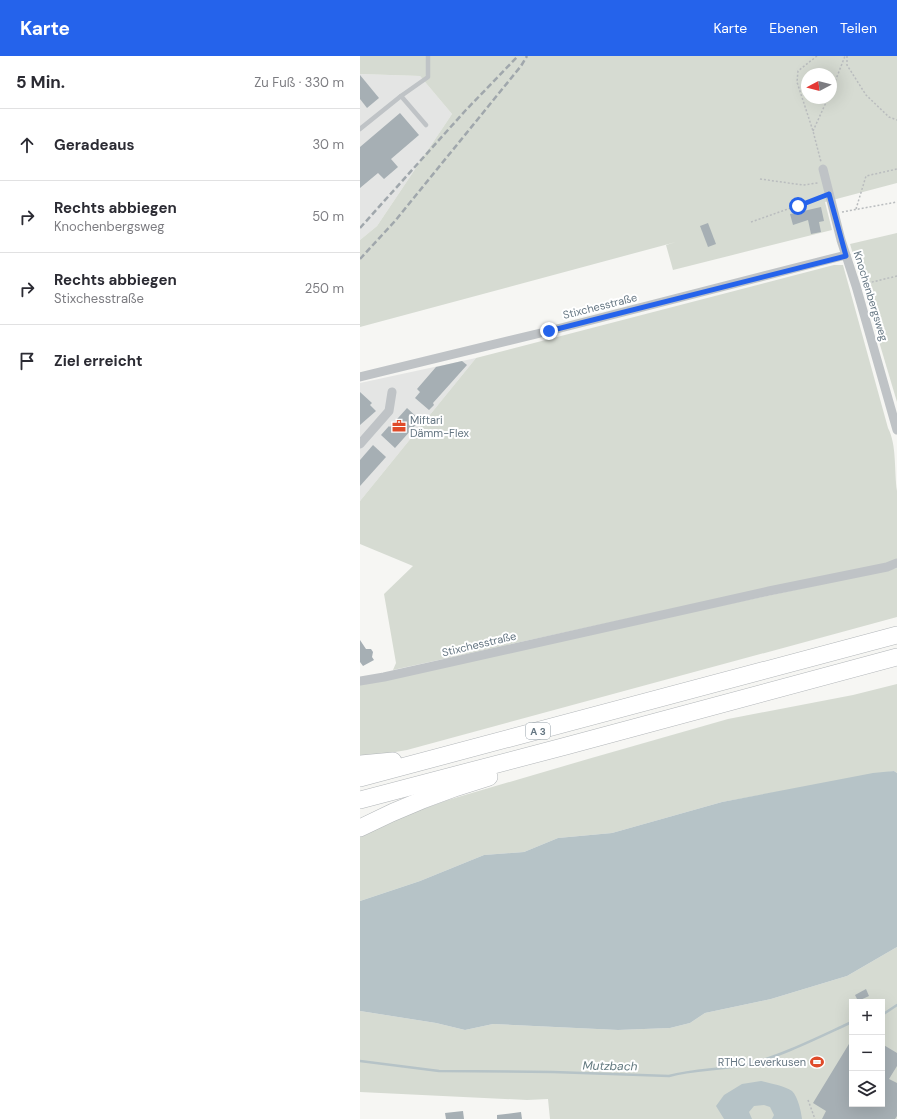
<!DOCTYPE html>
<html lang="de">
<meta charset="utf-8">
<style>
body{margin:0;font-family:"DM Sans",sans-serif;background:#f2f2f3;color:#2b2b33}
.controls{position:absolute;right:12px;bottom:12px;display:grid;overflow:hidden;border-radius:0px;box-shadow:0 4px 16px #0002}
.controls button{width:36px;height:36px;display:grid;place-items:center;padding:0;border:0;border-bottom:1px solid #e1e1e2;background:#fff;color:#2b2b33;font:20px sans-serif}
.compass{position:absolute;left:441px;top:12px;width:36px;height:36px;border-radius:50%;background:#fff;box-shadow:0 4px 16px #0002;rotate:263deg}
.stop{position:absolute;width:12px;height:12px;margin:-9px;border:3px solid #2563eb;border-radius:50%;background:#fff}
.stop.end{background:#2563eb;border-color:#fff;box-shadow:0 1px 4px #0008}
.list{margin:0;padding:0;list-style:none}
h2{display:flex;justify-content:space-between;align-items:center;height:52px;margin:0;padding:0 16px;font-size:17px}
h2 small{font-size:13px;font-weight:400;color:#7c7c81}
.list li{display:grid;grid-template-columns:26px 1fr auto;gap:12px;align-items:center;box-sizing:border-box;height:72px;padding:0 16px;border-top:1px solid #e1e1e2}
.list b{display:block;font-size:15px;white-space:nowrap}
.list p{margin:0;font-size:13px;white-space:nowrap;color:#7c7c81}
.list em{font-size:13px;font-style:normal;color:#7c7c81}
.icon{flex:none;width:22px;height:22px;fill:none;stroke:currentColor;stroke-width:2;stroke-linecap:round;stroke-linejoin:round}
.map{position:relative;flex:none;width:537px;height:1063px;overflow:hidden}
header{display:flex;align-items:center;gap:24px;box-sizing:border-box;height:56px;padding:0 20px;background:#2563eb;color:#fff}
header strong{font-size:19px}
nav{display:flex;gap:22px;margin-inline-start:auto;font-size:14px}
main{display:flex}
aside{flex:1;background:#fff}
.map>svg:first-child{display:block}
.built{fill:#e4e5e4}
.green{fill:#d6dbd2;fill-rule:evenodd}
.water{fill:#b6c3c7}
.lines{fill:none;stroke-linecap:round;stroke-linejoin:round}
.stream{stroke:#b6c3c7;stroke-width:2.5}
.building{fill:#a6afb4}
.motorway-casing{stroke:#b2b6b9;stroke-width:18}
.path{stroke:#b9bcbe;stroke-width:1.5;stroke-dasharray:2 2;stroke-linecap:butt}
.service{stroke:#bfc3c6;stroke-width:4.5}
.minor{stroke:#bfc3c6;stroke-width:9}
.motorway{stroke:#fff;stroke-width:17}
.rail{stroke:#a0a7ac;stroke-width:2.5;stroke-dasharray:6 3;stroke-linecap:butt}
.route{stroke:#2563eb;stroke-width:5}
.labels{text-anchor:middle;stroke-width:4;stroke-linejoin:round;paint-order:stroke}
.shield{fill:#fff;stroke:#94a0a8;stroke-width:1}
.shield-label{font-size:10px;font-weight:bold;fill:#667783}
.street-label{font-size:11px;fill:#667783;stroke:#fff}
.poi-label{font-size:11px;fill:#667783;stroke:#fff;text-anchor:start}
.water-label{font-size:12px;font-style:italic;fill:#62797f;stroke:#fff}
</style>
<header>
<strong>Karte</strong>
<nav><a>Karte</a><a>Ebenen</a><a>Teilen</a></nav>
</header>
<main>
<aside>
<h2>5 Min.<small>Zu Fuß · 330 m</small></h2>
<ul class="list">
<li><svg class="icon" aria-label="ahead" viewBox="0 0 24 24"><path d="M12 20V5M6 11l6-6 6 6"/></svg><div><b>Geradeaus</b></div><em>30 m</em></li>
<li><svg class="icon" aria-label="right" viewBox="0 0 24 24"><path d="M7 20v-9h11M14 6l5 5-5 5"/></svg><div><b>Rechts abbiegen</b><p>Knochenbergsweg</p></div><em>50 m</em></li>
<li><svg class="icon" aria-label="right" viewBox="0 0 24 24"><path d="M7 20v-9h11M14 6l5 5-5 5"/></svg><div><b>Rechts abbiegen</b><p>Stixchesstraße</p></div><em>250 m</em></li>
<li><svg class="icon" aria-label="arrive" viewBox="0 0 24 24"><path d="M6 21V4h12l-3 4 3 4H6"/></svg><div><b>Ziel erreicht</b></div></li>
</ul>
</aside>
<div class="map">
<svg width="537" height="1063" viewBox="0 0 537 1063">
<rect width="100%" height="100%" fill="#f6f6f3"/>
<g class="built">
<path d="M0 18 60 20 92 58 17 170 0 184Z"/>
<path d="M116 302 0 445V327Z"/>
</g>
<g class="green">
<path d="M0 0H537V127L465 146 472 174 313 214 306 189 316 186 0 271V184L17 170 92 58 60 20 0 18ZM447 18H471V42H447Z"/>
<path d="M537 177V346L490 188Z"/>
<path d="M474 209H483L528 372C537 389 534 415 537 435V504L526 509 408 532 33 614 36 607 24 538 53 510 0 488V445L116 302Z"/>
<path d="M537 512V561L47 694 0 702V627Z"/>
<path d="M537 628V717L534 715 362 746 252 777 198 782 164 796 124 799 60 825 0 845V780L30 765 88 744 228 703 368 663 493 639Z"/>
<path d="M537 891V1063H190L188 1043 167 1044 0 1036V955L76 967 105 974 133 968 258 974 310 972 330 967 345 957 411 943 487 920ZM492 946H522V1048H492Z"/>
</g>
<g class="water">
<path d="M534 715 537 717V891L487 920 411 943 345 957 330 967 310 972 258 974 133 968 105 974 76 967 0 955V845L60 825 124 799 164 796 198 782 252 777 362 746 513 717Z"/>
<path d="M401 1025C409 1027 425 1030 432 1035 438 1041 441 1055 442 1063H412L414 1059 410 1051 404 1049 394 1050 389 1056 392 1063H364L356 1050 364 1039 382 1028Z"/>
</g>
<g class="lines">
<g class="stream">
<path d="M522 959 537 949"/>
<path d="M0 1005 79 1015 193 1016 309 1020C335 1013 362 1014 389 1008 422 1000 461 980 492 966"/>
</g>
</g>
<g class="building">
<path d="M0 19 19 42 7 52 0 43Z"/>
<path d="M40 57 59 79 31 103 38 111 24 123 18 117 0 132V91Z"/>
<path d="M461 151 464 165 459 166 461 176 451 178 448 164 433 169 430 158Z"/>
<path d="M348 167 356 188 348 191 340 170Z"/>
<path d="M102 305 107 309 73 347 74 349 69 354 55 342 60 336 57 333 76 311Z"/>
<path d="M0 336 12 347 10 349 16 355 0 369Z"/>
<path d="M47 352 60 364 35 392 21 379 29 370 30 371Z"/>
<path d="M13 389 26 401 0 430V404Z"/>
<path d="M0 584 6 593H11L13 596 12 601 14 604 3 610 0 606Z"/>
<path d="M506 933 509 940 498 945 495 939Z"/>
<path d="M492 983V1048H522V988L537 997V1010L529 1023 537 1027V1060L535 1063H462L466 1055 453 1047Z"/>
<path d="M103 1055 104 1063H86L85 1057Z"/>
<path d="M161 1056 162 1063H137V1059Z"/>
</g>
<g class="lines">
<g class="motorway-casing">
<g id="motorway">
<path d="M0 708 33 705"/>
<path d="M0 722 537 579"/>
<path d="M0 744 206 690 537 601"/>
<path d="M0 772C41 751 85 734 129 721"/>
</g>
</g>
<g class="path">
<path d="M457 0 438 15 437 26 453 75 461 106"/>
<path d="M487 0V9L506 39 529 61 537 64"/>
<path d="M471 36 485 0"/>
<path d="M453 75 468 42"/>
<path d="M400 123 443 129 458 127"/>
<path d="M496 153 506 120 537 113"/>
<path d="M482 156 537 146"/>
<path d="M391 166 462 141"/>
<path d="M504 228 537 220"/>
<path d="M448 1044 455 1063"/>
</g>
<g class="service">
<path d="M41 40 68 21V0"/>
<path d="M0 73 41 40 66 69"/>
</g>
<g class="minor">
<path d="M463 113 481 184 496 230 537 374"/>
<path d="M0 321 189 275 486 199"/>
<path d="M0 388 29 355 32 336"/>
<path d="M0 625 24 621 409 535 527 511 537 507"/>
</g>
<use href="#motorway" class="motorway"/>
<g class="rail">
<path d="M0 172 105 55 158 0"/>
<path d="M0 203 35 165 161 10 167 0"/>
</g>
</g>
<g class="lines">
<path class="route" d="M189 275 486 200 469 138 438 150"/>
</g>
<defs>
<g id="office-bare" transform="scale(1.08)"><path d="M-6-3h4V-5.5h4V-3h4V5H-6ZM-1-4.5V-3h2v-1.5ZM-6 0V1H6V0Z" fill="#df4b2a" stroke="#fff" stroke-width="2.5" paint-order="stroke"/></g>
<g id="stadium-bare" transform="scale(1.08)"><path d="M0-5a6.5 5 0 1 0 0 10a6.5 5 0 1 0 0-10ZM-3.5-1.8h7v3.6h-7Z" fill="#df4b2a" stroke="#fff" stroke-width="2.5" paint-order="stroke"/></g>
</defs>
<g fill-rule="evenodd">
<use href="#office-bare" x="39" y="370"/>
<use href="#stadium-bare" x="457" y="1006"/>
</g>
<g class="labels">
<rect class="shield" x="166" y="667" width="24" height="16" rx="3"/>
<g class="shield-label">
<text x="178" y="679">A 3</text>
</g>
<g class="street-label">
<text transform="translate(511 240) rotate(73)" y="4">Knochenbergsweg</text>
<text transform="translate(240 250) rotate(-14)" y="4">Stixchesstraße</text>
<text transform="translate(119 588) rotate(-13)" y="4">Stixchesstraße</text>
</g>
<g class="poi-label">
<text x="50" y="368">Miftari<tspan x="50" dy="13">Dämm-Flex</tspan></text>
<text x="446" y="1010" text-anchor="end">RTHC Leverkusen</text>
</g>
<g class="water-label">
<text transform="translate(250 1010) rotate(1)" y="4">Mutzbach</text>
</g>
</g>
</svg>
<div class="controls">
<button>+</button>
<button>−</button>
<button><svg class="icon" aria-label="layers" viewBox="0 0 24 24"><path d="M12 4l9 5-9 5-9-5zM3 14l9 5 9-5"/></svg></button>
</div>
<svg class="compass" viewBox="-18 -18 36 36"><path d="M0-13l5 13h-10z" fill="#e53935"/><path d="M0 13l5-13h-10z" fill="#7c7c81"/></svg>
<div class="stop" style="left:438px;top:150px"></div>
<div class="stop end" style="left:189px;top:275px"></div>
</div>
</main>
